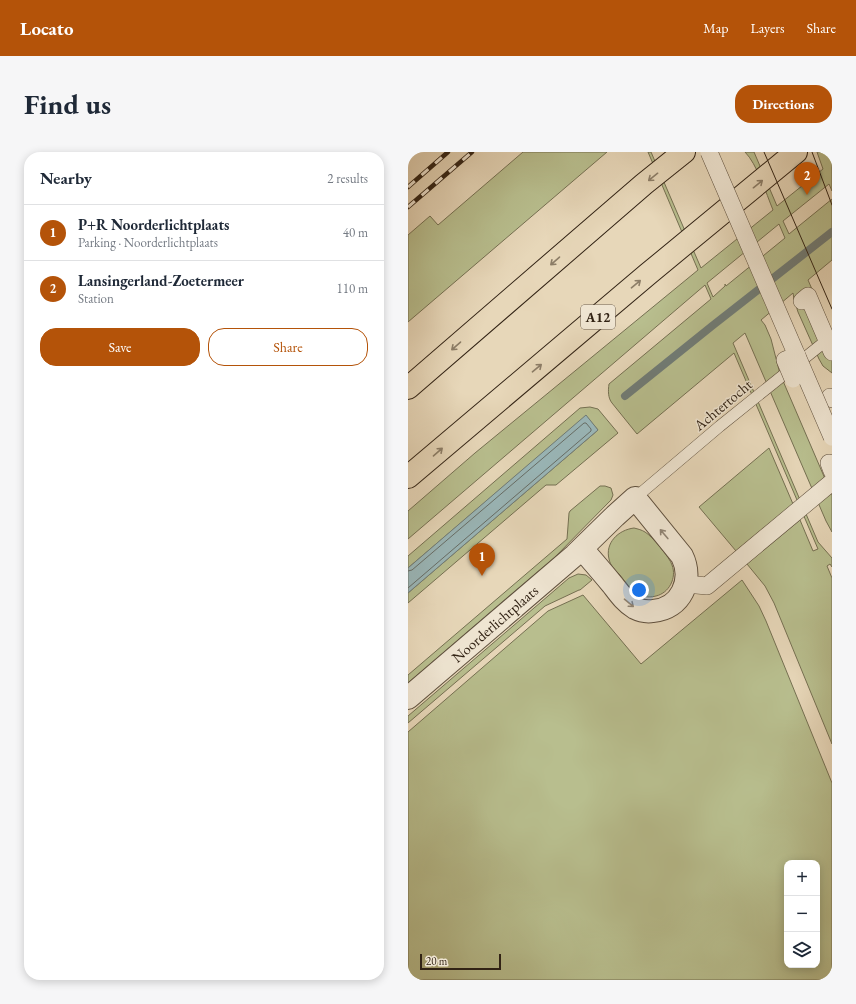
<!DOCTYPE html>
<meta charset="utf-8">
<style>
body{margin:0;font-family:"EB Garamond",serif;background:#f6f6f7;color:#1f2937}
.controls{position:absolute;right:12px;bottom:12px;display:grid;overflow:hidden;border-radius:8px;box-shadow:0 2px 10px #0003}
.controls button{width:36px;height:36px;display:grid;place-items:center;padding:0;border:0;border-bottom:1px solid #e0e1e3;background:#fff;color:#1f2937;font:20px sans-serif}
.scale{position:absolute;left:12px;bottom:10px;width:81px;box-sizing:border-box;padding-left:4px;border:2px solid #322315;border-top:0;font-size:11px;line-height:14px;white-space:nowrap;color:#322315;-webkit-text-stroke:3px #efe5d2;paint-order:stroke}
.you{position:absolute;left:231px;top:438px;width:14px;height:14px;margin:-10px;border:3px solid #fff;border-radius:50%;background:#1a73e8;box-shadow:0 0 0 6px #1a73e833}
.badge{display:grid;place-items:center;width:26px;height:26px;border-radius:50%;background:#b45309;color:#fff;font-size:13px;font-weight:700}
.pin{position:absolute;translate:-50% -33px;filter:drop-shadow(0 1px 2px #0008)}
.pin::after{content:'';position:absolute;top:21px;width:14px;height:12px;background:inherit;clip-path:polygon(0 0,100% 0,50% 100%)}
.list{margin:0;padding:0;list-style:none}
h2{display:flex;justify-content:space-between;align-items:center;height:52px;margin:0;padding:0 16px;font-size:17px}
h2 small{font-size:13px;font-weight:400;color:#747a83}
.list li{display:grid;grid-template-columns:26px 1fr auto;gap:12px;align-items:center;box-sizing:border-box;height:56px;padding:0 16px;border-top:1px solid #e0e1e3}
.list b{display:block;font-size:15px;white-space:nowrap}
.list p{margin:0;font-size:13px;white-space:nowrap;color:#747a83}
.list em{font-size:13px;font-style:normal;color:#747a83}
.actions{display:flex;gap:8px;padding:12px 16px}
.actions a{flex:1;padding:9px 0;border:1px solid #b45309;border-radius:16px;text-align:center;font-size:14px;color:#b45309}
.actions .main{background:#b45309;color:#fff}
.icon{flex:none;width:22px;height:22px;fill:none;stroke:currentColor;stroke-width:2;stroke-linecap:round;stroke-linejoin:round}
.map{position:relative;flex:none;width:424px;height:828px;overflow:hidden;border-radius:16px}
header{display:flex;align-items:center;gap:24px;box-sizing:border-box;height:56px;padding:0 20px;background:#b45309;color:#fff}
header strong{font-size:19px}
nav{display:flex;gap:22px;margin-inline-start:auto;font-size:14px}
.intro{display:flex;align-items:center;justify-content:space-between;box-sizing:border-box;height:96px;padding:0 24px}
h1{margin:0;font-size:28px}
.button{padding:10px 18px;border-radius:16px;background:#b45309;color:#fff;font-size:14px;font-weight:700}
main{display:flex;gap:24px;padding:0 24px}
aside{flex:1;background:#fff;border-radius:16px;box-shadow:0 2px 10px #0003}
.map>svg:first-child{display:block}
.green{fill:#b8be8e;stroke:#757052;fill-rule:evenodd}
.water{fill:#9ab7b9;stroke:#707c77}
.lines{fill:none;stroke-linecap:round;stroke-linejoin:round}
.shore{stroke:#666d67;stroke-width:1}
.stream{stroke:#707c77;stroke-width:8}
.service-casing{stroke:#5f503e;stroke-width:12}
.pedestrian-casing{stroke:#5f503e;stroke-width:18}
.minor-casing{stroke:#5f503e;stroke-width:24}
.motorway-casing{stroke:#322315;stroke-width:24}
.service{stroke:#efe5d2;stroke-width:11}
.pedestrian{stroke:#efe5d2;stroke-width:17}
.minor{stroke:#efe5d2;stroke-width:22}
.motorway{stroke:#e7d7b9;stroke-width:22}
.tram{stroke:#322315;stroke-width:1}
.rail-casing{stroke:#322315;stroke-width:4.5}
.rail{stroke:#efe5d2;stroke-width:3;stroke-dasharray:9;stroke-linecap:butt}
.pedestrian-bridge-casing{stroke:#5f503e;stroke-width:18;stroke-linecap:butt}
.pedestrian-bridge{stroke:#efe5d2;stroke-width:17}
.oneway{stroke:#8c7d67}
.oneway2{stroke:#908474}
.labels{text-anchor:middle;stroke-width:3;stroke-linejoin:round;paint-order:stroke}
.shield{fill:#efe5d2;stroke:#6b5d4e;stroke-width:1}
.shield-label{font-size:14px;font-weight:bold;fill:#322315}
.street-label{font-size:15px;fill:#322315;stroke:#efe5d2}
</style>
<header>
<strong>Locato</strong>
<nav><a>Map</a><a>Layers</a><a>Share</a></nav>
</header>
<div class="intro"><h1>Find us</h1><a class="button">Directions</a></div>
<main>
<aside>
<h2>Nearby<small>2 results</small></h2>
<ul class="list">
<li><span class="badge">1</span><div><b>P+R Noorderlichtplaats</b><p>Parking · Noorderlichtplaats</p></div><em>40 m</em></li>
<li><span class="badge">2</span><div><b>Lansingerland-Zoetermeer</b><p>Station</p></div><em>110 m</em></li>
</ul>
<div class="actions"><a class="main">Save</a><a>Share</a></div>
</aside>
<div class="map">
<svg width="424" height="828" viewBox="0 0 424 828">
<rect width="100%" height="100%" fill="#e7d7b9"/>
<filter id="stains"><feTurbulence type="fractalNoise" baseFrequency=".005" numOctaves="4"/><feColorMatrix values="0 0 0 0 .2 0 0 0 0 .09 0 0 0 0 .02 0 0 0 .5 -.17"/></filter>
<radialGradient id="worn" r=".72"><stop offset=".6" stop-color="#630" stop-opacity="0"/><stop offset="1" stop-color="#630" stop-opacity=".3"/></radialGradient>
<g class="green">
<path d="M115 0H199L0 170V83L22 64 30 73Z"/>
<path d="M240 0H243L293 116 365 58C358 41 349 12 337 0H346L369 54 415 17 409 0H424V39L421 32 375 69 381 82 424 47V108L400 128 424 183V221L415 214 411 207 390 160 386 147 385 141 353 168 357 173 363 187 372 222 424 343V380L418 369 337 181 325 191 410 390 424 406V415L422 412 419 414 424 426V592L366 451 357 434 339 412 392 368 405 399 410 397 326 201 229 282 204 251C200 246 200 239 201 232L303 147 297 133 0 387V359L67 301 290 118ZM371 72 377 86 318 134 317 132V134L305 145 299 131Z"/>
<path d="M182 255 190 257 210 281 148 333H138L0 451V441L190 278 178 264 0 416V404L172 256Z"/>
<path d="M361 296 385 352 328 399 291 355Z"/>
<path d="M192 334H197L203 336 205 343 203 348 146 406 0 531V523L159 387 161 361 162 359Z"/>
<path d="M226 376C230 377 234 378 237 380 244 384 262 406 264 413 269 426 261 441 248 444 230 449 221 434 211 422 207 418 202 413 201 407 197 391 210 378 226 376Z"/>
<path d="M170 422 178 423 184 428 172 438H171L137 454 0 571V564L161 426Z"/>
<path d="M334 428 351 454 358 469 424 631V828H0V580L140 459 175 443 233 512ZM379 711H409V813H379Z"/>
</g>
<path class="water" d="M178 263 190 278 0 441V416Z"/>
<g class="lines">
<path class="shore" d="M0 419 4 418 176 271H178L183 277V279L0 436"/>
<path class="stream" d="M217 244 304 174 424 80"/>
<g class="service-casing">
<path id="service" d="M227 346 312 274 424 184"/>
</g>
<g class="pedestrian-casing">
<g id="pedestrian">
<path d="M394 149 400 144 424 200"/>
<path d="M422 245 424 247"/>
<path d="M421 311 424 319"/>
<path d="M278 432 299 434 424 330"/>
</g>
</g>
<g class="minor-casing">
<path id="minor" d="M0 546 167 403 207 364 227 346 274 404C286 428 273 457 245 459 239 460 233 459 227 456 217 450 211 441 204 432 194 420 184 408 174 397"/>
</g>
<g class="motorway-casing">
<g id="motorway">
<path d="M0 236 236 32 276 0"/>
<path d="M0 325 240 122 388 0"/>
</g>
</g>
<use href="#service" class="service"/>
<use href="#pedestrian" class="pedestrian"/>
<use href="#minor" class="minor"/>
<use href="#motorway" class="motorway"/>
<g class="tram">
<path d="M356 0 424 157"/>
<path d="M404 0 424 53"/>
</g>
<g class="rail-casing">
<g id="rail">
<path d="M0 35 40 0"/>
<path d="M0 55 64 0"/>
</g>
</g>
<use href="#rail" class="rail"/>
<g class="pedestrian-bridge-casing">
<g id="pedestrian-bridge">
<path d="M301 0 424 285"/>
<path d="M385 227 377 208 389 203"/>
</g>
</g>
<use href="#pedestrian-bridge" class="pedestrian-bridge"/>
</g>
<defs><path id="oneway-shaft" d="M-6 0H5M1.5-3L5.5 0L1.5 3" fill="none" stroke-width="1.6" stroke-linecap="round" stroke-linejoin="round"/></defs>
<g class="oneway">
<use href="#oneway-shaft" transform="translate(245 25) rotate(141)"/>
<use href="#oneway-shaft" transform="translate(350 32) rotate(-39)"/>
<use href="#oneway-shaft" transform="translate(147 109) rotate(139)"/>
<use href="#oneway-shaft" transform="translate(228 132) rotate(-40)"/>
<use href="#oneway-shaft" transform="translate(48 194) rotate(139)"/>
<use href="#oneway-shaft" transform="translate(129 216) rotate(-40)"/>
<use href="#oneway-shaft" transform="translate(30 300) rotate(-41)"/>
</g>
<g class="oneway2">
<use href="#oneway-shaft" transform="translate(256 382) rotate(-130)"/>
<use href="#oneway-shaft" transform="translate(221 451) rotate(40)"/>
</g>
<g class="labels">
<rect class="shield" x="173" y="153" width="34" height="24" rx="3"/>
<g class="shield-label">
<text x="190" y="170">A12</text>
</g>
<g class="street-label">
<text transform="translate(315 253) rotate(-40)" y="5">Achtertocht</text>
<text transform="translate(87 472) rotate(-41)" y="5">Noorderlichtplaats</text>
</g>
</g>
<rect width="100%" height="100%" filter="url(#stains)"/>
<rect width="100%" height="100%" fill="url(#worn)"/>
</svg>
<div class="controls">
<button>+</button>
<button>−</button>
<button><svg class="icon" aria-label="layers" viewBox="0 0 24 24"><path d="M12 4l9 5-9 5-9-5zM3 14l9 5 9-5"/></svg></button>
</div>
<div class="scale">20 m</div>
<div class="you"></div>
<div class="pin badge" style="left:74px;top:424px">1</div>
<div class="pin badge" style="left:399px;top:43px">2</div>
</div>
</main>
